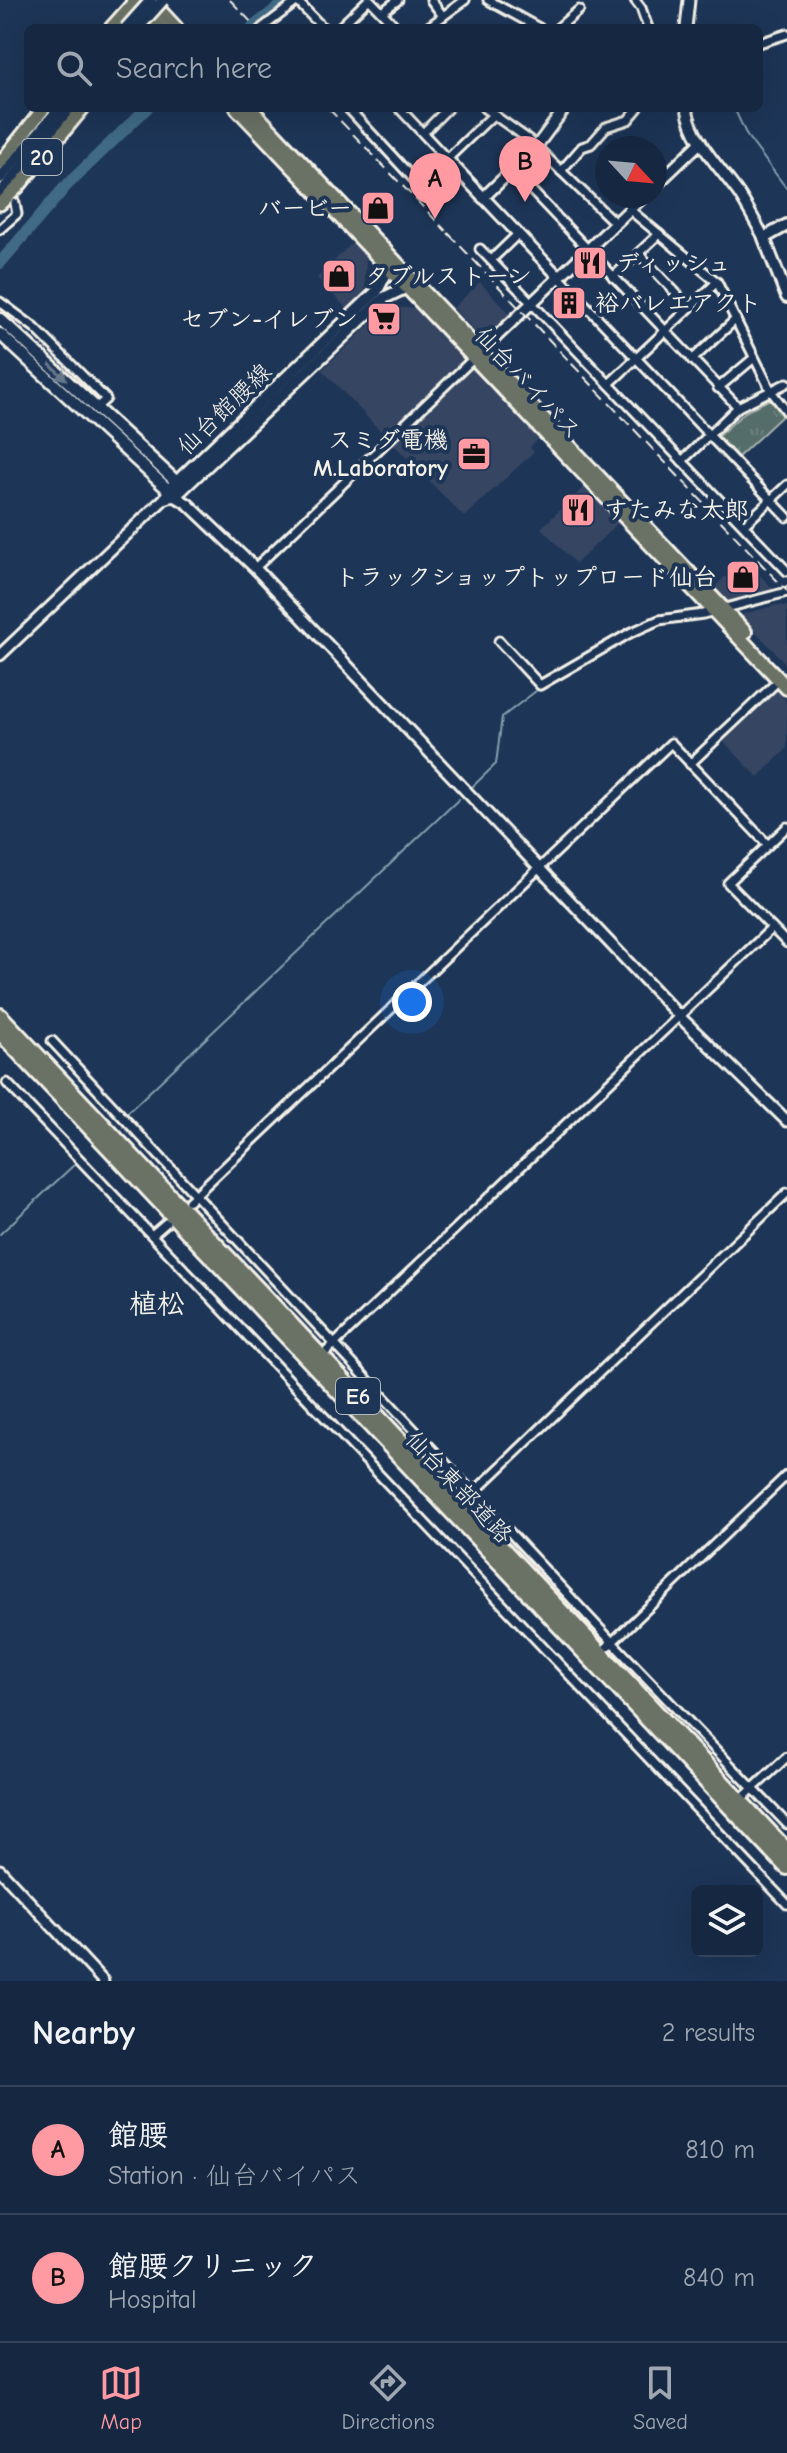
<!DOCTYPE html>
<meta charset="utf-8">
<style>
body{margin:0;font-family:"Comic Neue","Klee One",sans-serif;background:#1f3048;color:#f1f3f6}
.controls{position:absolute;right:24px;bottom:24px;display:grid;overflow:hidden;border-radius:12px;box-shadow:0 8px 32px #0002}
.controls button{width:72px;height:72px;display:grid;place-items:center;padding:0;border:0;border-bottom:2px solid #35445a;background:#162841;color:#f1f3f6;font:40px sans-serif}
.compass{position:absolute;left:595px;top:136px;width:72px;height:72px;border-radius:50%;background:#162841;box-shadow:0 8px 32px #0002;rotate:116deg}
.you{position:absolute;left:412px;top:1002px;width:28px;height:28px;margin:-20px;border:6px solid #fff;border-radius:50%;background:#1a73e8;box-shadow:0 0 0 12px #1a73e833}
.badge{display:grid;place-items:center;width:52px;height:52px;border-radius:50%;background:#ff9aa2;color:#111;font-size:26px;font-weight:700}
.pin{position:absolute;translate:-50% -66px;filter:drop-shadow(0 2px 4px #0008)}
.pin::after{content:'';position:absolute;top:42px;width:28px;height:24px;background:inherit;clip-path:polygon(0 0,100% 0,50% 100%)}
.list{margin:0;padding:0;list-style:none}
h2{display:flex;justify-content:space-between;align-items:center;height:104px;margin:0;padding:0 32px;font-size:34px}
h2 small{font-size:26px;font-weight:400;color:#9ea6b1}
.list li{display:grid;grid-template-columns:52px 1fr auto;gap:24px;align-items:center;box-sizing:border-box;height:128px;padding:0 32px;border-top:2px solid #35445a}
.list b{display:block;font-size:30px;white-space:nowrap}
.list p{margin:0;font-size:26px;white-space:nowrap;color:#9ea6b1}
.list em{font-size:26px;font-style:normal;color:#9ea6b1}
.icon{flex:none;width:44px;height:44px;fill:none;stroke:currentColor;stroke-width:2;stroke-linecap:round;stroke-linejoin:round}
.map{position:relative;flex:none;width:787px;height:1981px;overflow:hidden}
.search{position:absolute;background:#162841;box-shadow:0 8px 32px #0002;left:24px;right:24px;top:24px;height:88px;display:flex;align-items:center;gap:20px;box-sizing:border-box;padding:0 28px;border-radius:12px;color:#9ea6b1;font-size:30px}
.sheet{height:360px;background:#162841}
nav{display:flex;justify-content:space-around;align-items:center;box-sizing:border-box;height:112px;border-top:2px solid #35445a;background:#162841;font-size:22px;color:#9ea6b1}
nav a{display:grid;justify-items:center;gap:4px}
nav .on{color:#ff9aa2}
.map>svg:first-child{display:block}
.built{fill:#344462}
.park{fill:url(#park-tufts);stroke:#a4afa9;stroke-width:2}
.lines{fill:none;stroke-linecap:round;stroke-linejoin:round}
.stream{stroke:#87a0ad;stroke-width:2}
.river{stroke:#3f6a86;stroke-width:12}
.minor-casing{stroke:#f4f1e8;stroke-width:13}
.tertiary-casing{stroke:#f4f1e8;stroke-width:15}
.secondary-casing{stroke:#f4f1e8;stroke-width:16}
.primary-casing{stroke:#f4f1e8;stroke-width:17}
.trunk-casing{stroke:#f4f1e8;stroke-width:18}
.motorway-casing{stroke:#f4f1e8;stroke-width:20}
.minor{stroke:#1d3557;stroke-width:7}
.tertiary{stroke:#1d3557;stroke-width:9}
.secondary{stroke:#1d3557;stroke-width:10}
.primary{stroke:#6b7165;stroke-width:11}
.trunk{stroke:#6b7165;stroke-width:12}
.motorway{stroke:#6b7165;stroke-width:14}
.rail{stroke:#f4f1e8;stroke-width:2;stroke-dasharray:12 6;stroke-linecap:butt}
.secondary-bridge-casing{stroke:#f4f1e8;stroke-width:16;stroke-linecap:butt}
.secondary-bridge{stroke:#1d3557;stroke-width:10}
.oneway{fill:#68778a}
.labels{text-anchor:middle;stroke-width:8;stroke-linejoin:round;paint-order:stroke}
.shield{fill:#1d3557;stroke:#b4b9bc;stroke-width:2}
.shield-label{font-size:22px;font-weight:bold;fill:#f4f1e8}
.poi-label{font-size:24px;font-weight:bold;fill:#f4f1e8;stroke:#1d3557;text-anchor:end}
.street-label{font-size:24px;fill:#f4f1e8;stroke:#1d3557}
.quarter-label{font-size:28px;font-weight:bold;fill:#f4f1e8;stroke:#1d3557}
</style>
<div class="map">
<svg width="787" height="1981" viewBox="0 0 787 1981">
<defs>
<pattern id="park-tufts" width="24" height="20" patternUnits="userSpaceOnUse" patternTransform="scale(2)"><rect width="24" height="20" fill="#556d6a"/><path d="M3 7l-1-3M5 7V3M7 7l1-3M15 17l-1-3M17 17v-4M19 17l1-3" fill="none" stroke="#6e827f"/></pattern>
</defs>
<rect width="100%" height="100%" fill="#1d3557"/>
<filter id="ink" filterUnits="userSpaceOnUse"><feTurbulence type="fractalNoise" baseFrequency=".0125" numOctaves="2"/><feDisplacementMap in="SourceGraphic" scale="16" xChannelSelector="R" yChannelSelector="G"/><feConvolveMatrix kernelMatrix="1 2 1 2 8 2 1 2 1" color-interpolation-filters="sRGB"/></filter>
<g filter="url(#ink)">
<g class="built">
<path d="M353 242 366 256 365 291 347 309 317 278Z"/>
<path d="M480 282 512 316 485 342 453 308Z"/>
<path d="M387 308H415L467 361 387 438 322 370Z"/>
<path d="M472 367 539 438 530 447 534 452 464 517 392 443Z"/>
<path d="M585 486 619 522 576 564 541 528Z"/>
<path d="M745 559 776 592 730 604 714 587Z"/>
<path d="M776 605 787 606V665L740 615Z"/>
<path d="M777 690 787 701V749L758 777 722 740 758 705Z"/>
</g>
<path class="park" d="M770 399H774L784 414 736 459 717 440 718 436 745 412Z"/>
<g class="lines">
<g class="stream">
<path d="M759 48 787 39"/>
<path d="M734 108 747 136 787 189"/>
<path d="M470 789 496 764 502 717 536 691"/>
<path d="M126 1114 459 799"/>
<path d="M0 1234 76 1163"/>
</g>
<g class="river">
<path d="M252 28 288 0"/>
<path d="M0 263 66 186 147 108"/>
</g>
<g class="minor-casing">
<g id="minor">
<path d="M370 0 397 28"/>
<path d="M431 0 443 16"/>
<path d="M488 0 539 28"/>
<path d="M635 0 641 8 648 28"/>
<path d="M297 1 323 28"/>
<path d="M382 12 398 0"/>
<path d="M262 28 299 0"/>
<path d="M339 28 368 0"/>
<path d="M427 28 465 0"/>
<path d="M558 28 579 10"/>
<path d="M759 43 787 34"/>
<path d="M348 108 432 199"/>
<path d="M399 108 447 159"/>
<path d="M484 108 528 139 615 223"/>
<path d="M423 133 448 108"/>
<path d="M512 170 738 407"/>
<path d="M561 171 582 147 591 144 606 127 628 120 638 108"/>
<path d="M420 185 494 114"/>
<path d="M630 210 717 282 771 391 787 412"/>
<path d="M0 229 17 214 15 203"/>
<path d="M480 249 787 571"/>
<path d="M639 254 689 307"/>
<path d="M491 260 518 234"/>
<path d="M559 277 787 517"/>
<path d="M613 277 659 234"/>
<path d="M0 302 35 328 106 399 96 408"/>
<path d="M692 360 736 319"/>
<path d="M609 384 717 282"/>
<path d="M718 388 754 358"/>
<path d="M682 461 738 407 787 383"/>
<path d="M744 525 787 485"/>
<path d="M255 568 474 358"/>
<path d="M499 641 540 685 630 633 659 620 703 614 787 592"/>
<path d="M690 764 779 680"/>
<path d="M787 827 728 883 787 943"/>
<path d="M52 1041 612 1642 787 1824"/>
<path d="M7 1083 787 1904"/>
<path d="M189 1201 671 743 768 845"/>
<path d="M152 1235 166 1223"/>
<path d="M327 1351 772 928"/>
<path d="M468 1498 787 1193"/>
<path d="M606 1648 787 1475"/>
<path d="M746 1795 787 1757"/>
</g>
</g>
<g class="tertiary-casing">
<g id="tertiary">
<path d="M686 28 689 0"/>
<path d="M687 108C692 141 720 167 739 194 748 208 756 223 764 238"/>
<path d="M447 159 559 277"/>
<path d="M655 186 701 142"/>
<path d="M483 198 536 147 565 108"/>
<path d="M476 356 644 196"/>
<path d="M165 498 175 496 188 504 255 568 679 1016 787 1121"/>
<path d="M0 655 165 498 167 493"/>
<path d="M0 1870 103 1981"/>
</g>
</g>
<g class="secondary-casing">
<g id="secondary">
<path d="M0 178 60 108"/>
<path d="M0 194 70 108"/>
<path d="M787 225 764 238 787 297"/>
<path d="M0 319 181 486"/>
<path d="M0 334 175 496 384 298 411 285"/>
<path d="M168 490 377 291 392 262"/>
</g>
</g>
<g class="primary-casing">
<g id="primary">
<path d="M111 28 136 0"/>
<path d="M0 163 44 108"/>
<path d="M0 204 18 187 83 108"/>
</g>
</g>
<g class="trunk-casing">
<g id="trunk">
<path d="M133 0 160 28"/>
<path d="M150 0 176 28"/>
<path d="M237 108 787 688"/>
<path d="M250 108 745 632"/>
</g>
</g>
<g class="motorway-casing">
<g id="motorway">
<path d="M0 1016 787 1851"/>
<path d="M0 1032 787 1867"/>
</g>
</g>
<use href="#minor" class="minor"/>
<use href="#tertiary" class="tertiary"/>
<use href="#secondary" class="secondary"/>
<use href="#primary" class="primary"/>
<use href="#trunk" class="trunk"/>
<use href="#motorway" class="motorway"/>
<g class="rail">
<path d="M230 0 257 28"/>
<path d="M328 108 446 231"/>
<path d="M448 233 787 591"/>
</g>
<g class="secondary-bridge-casing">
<g id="secondary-bridge">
<path d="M126 28 151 0"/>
<path d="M138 28 163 0"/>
</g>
</g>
<use href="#secondary-bridge" class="secondary-bridge"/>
</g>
<defs><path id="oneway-solid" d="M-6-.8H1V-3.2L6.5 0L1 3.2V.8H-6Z" transform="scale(2)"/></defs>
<use class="oneway" href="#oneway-solid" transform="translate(58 372) rotate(43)"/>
</g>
<defs>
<g id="shop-square" transform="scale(1.8)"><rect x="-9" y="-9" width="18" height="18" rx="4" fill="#ff9aa2" stroke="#1d3557"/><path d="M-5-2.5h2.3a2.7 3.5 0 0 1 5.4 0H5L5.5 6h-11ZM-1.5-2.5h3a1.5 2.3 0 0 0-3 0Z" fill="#111"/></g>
<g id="restaurant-square" transform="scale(1.8)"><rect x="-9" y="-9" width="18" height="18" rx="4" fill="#ff9aa2" stroke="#1d3557"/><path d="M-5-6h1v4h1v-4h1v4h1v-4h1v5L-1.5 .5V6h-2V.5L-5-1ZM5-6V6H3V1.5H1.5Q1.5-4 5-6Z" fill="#111"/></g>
<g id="building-square" transform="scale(1.8)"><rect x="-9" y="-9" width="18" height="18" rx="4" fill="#ff9aa2" stroke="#1d3557"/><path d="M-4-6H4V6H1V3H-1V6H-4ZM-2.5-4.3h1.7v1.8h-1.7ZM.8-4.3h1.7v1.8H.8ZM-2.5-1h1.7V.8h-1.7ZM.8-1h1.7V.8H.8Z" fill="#111"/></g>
<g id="supermarket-square" transform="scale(1.8)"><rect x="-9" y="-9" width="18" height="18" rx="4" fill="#ff9aa2" stroke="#1d3557"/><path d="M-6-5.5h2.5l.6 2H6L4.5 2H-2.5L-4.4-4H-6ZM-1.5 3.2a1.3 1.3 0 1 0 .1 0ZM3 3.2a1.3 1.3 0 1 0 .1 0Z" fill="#111"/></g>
<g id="office-square" transform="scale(1.8)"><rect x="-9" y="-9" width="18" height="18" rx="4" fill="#ff9aa2" stroke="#1d3557"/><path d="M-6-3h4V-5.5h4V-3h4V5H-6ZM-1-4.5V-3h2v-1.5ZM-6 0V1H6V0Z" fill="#111"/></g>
</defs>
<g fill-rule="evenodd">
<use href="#shop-square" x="378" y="208"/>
<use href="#restaurant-square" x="590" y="263"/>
<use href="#shop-square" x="339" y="276"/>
<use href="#building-square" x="569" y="303"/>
<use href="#supermarket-square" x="384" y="319"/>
<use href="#office-square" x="474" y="454"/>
<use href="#restaurant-square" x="578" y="510"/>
<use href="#shop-square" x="743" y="577"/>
</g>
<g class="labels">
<g class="shield">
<rect x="22" y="139" width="40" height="36" rx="6"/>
<rect x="336" y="1378" width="44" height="36" rx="6"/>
</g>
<g class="shield-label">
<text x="42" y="165">20</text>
<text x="358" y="1404">E6</text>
</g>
<g class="poi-label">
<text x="352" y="216">バービー</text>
<text x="616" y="271" text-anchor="start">ディッシュ</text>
<text x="365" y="284" text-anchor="start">タブルストーン</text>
<text x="595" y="311" text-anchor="start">裕バレエアクト</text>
<text x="358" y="327">セブン-イレブン</text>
<text x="448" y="448">スミダ電機<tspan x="448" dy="28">M.Laboratory</tspan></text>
<text x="604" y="518" text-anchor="start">すたみな太郎</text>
<text x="717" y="585">トラックショップトップロード仙台</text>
</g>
<g class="street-label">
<text transform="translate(528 383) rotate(47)" y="8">仙台バイパス</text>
<text transform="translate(224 409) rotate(-44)" y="8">仙台館腰線</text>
<text transform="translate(459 1487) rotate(47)" y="8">仙台東部道路</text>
</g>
<g class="quarter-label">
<text x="157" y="1313">植松</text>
</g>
</g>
</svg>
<div class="controls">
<button><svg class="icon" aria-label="layers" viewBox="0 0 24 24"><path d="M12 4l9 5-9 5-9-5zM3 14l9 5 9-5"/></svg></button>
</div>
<svg class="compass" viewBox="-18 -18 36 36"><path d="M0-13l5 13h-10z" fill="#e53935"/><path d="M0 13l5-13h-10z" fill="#9ea6b1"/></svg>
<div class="you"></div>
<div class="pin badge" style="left:435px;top:219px">A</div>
<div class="pin badge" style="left:525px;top:202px">B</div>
<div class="search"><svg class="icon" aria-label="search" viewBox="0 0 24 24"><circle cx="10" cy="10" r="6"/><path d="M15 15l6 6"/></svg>Search here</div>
</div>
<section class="sheet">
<h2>Nearby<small>2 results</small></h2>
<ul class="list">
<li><span class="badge">A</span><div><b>館腰</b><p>Station · 仙台バイパス</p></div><em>810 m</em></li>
<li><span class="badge">B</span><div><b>館腰クリニック</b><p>Hospital</p></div><em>840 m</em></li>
</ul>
</section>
<nav>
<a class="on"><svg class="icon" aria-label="map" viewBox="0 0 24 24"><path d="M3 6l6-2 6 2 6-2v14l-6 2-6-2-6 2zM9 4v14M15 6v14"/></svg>Map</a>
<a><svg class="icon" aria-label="directions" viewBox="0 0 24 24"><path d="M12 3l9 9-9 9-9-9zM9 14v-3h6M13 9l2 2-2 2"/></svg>Directions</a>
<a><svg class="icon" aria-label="saved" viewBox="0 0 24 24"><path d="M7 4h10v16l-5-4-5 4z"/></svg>Saved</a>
</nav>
